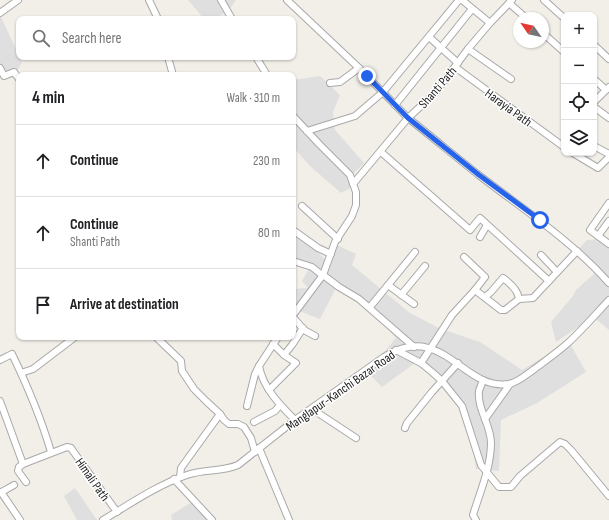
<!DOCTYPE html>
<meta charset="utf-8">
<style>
body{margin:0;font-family:"Sofia Sans Condensed",sans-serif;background:#f2f2f2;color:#202124}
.controls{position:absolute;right:12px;top:12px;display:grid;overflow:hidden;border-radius:8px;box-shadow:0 1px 3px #0004}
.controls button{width:36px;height:36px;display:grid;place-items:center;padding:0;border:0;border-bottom:1px solid #e0e0e0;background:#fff;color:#202124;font:20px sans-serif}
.compass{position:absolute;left:513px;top:12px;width:36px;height:36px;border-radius:50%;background:#fff;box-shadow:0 1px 3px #0004;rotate:304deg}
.stop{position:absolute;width:12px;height:12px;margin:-9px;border:3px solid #2563eb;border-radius:50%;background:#fff}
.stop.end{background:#2563eb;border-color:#fff;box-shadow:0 1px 4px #0008}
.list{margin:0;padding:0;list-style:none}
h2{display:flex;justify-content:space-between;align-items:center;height:52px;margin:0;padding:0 16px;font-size:17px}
h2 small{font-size:13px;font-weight:400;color:#757577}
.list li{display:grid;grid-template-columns:26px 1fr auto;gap:12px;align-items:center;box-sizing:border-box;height:72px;padding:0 16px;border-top:1px solid #e0e0e0}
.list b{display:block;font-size:15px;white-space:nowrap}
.list p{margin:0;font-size:13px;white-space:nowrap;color:#757577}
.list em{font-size:13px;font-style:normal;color:#757577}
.icon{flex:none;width:22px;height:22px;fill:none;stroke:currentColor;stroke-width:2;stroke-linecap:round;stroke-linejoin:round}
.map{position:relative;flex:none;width:609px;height:520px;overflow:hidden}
.search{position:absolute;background:#fff;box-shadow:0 1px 3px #0004;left:16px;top:16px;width:280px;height:44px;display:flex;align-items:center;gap:10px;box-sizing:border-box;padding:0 14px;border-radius:8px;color:#757577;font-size:15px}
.panel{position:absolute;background:#fff;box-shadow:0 1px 3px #0004;left:16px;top:72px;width:280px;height:268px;border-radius:8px}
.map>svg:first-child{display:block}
.residential{fill:#e0dfdf}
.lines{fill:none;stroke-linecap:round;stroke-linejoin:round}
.minor-casing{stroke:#a9a9a9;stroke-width:8}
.minor{stroke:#fff;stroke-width:6}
.route{stroke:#2563eb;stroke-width:5}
.labels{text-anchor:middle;stroke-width:3;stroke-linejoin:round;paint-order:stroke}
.street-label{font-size:13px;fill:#222;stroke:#fff}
</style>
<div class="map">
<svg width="609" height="520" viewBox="0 0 609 520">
<rect width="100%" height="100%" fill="#f2efe9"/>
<g class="residential">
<path d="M188 0H236L229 10 215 19H204Z"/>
<path d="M0 15 22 62 13 78 0 77Z"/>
<path d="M320 76 340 95 333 112 335 130 364 163 352 175 355 186 341 193 310 166 293 147V80Z"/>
<path d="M293 231 326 260 337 245 356 254 352 265 410 313 441 329 480 342 522 370 569 342 586 372 537 403 501 420 499 471 476 469 469 417 433 375 415 363 382 387 367 372 396 338 368 307 336 288 320 319 299 311 293 315V289L308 288 302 281 309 269 293 264Z"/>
<path d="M603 239 609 242V330L597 320 584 323 556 342 551 322 573 296 576 290 596 272 575 253 587 240Z"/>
<path d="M75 488 97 520H77L64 496Z"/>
<path d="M192 502 209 520H172L171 515Z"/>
</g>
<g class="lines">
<g class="minor-casing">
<g id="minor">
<path d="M149 0 158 19"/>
<path d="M221 0 232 19"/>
<path d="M287 0 359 68 408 118 436 92 468 49 490 23 512 0"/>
<path d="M462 0 490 23"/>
<path d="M544 0 564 18"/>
<path d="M509 3 526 18"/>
<path d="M0 13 18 0"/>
<path d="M543 33 564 52"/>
<path d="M429 37 458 63"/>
<path d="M594 45 609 59"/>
<path d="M468 49 511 79"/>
<path d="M168 57 173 75"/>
<path d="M256 57 267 75"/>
<path d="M455 67 564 147"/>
<path d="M0 68 4 76 14 72 19 79"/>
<path d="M594 79 606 90"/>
<path d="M330 83 340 82 359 68"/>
<path d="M594 102 609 87"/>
<path d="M395 105 472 9"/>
<path d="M594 107 609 118"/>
<path d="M293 116 320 145 350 175 356 192V205L352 216 335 242 323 275 293 315"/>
<path d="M307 131 355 116 383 92 459 0"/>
<path d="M594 146 609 154"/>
<path d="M381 152 470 230 480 218 549 281"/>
<path d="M573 153 598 168 609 157"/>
<path d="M353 184 408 118C432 137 456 157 480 176 524 210 572 241 609 283"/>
<path d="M609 203 590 230 609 244"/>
<path d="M302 206 338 239"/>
<path d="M293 230 318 248 331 254"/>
<path d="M598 236 609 221"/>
<path d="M480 237 487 225"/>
<path d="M541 255 557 272"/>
<path d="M293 261 312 267 322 275"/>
<path d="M323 275 339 287 359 299 414 347"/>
<path d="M388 285 414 304"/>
<path d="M475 290 501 310H505L519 299C518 290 510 283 503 278L491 292 485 297"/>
<path d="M401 295 425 266"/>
<path d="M519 299 533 298 577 251"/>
<path d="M370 307 415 252"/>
<path d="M293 317 304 330 315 336"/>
<path d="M156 337 181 361 182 371 194 389 206 401 220 414 224 420 229 424H238L244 427 251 438 255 452"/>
<path d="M278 337 259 366C263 388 280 405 295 420"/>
<path d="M396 350 421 363 432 372 442 381 462 406 481 465 499 487H511L520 476 560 442 565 444 571 450 609 496"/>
<path d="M284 355 292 345 303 328"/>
<path d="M0 360 12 354C27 385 41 418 51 452"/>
<path d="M421 363 452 315 475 290 485 277 464 257"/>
<path d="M21 373 33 369 75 337"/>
<path d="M269 390 296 363 284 355 273 344"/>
<path d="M0 401 23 464"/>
<path d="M247 406 255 374 259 366"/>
<path d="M312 409 356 438"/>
<path d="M485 419 510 384"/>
<path d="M254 422 275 411 280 405"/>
<path d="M405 428 407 423 432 392 458 363"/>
<path d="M259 448 289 520"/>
<path d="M180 477 181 468 220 414"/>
<path d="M174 479 212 520"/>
<path d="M26 482 18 471 19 467 23 464 67 447 71 448 73 451 117 512"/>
<path d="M1 492 20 520"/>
<path d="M0 493 14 485"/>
<path d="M103 520C130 504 157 485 187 475 204 469 222 472 238 465L295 420 384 357C443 320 462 391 509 384 518 382 526 375 533 370 545 361 558 352 569 342 583 329 596 314 609 300"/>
<path d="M476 520 473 515C480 492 491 467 491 443 491 425 477 409 479 391 480 388 482 383 483 380"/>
</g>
</g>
<use href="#minor" class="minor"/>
</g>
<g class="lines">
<path class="route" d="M367 76 408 118 479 175 540 220"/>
</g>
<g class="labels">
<g class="street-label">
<text transform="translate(437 87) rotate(-49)" y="5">Shanti Path</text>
<text transform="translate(509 107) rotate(36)" y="5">Harayia Path</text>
<text transform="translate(340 390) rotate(-35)" y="5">Manglapur-Kanchi Bazar Road</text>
<text transform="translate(93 479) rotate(55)" y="5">Himali Path</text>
</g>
</g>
</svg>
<div class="controls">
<button>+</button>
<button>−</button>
<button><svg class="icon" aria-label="locate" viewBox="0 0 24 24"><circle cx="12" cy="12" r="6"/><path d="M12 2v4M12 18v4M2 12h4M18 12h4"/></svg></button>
<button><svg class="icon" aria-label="layers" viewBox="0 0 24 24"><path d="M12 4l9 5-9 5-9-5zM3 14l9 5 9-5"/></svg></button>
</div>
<svg class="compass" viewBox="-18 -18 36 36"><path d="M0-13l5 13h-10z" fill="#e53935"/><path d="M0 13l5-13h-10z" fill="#757577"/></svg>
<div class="stop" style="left:540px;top:220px"></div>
<div class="stop end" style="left:367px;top:76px"></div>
<div class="search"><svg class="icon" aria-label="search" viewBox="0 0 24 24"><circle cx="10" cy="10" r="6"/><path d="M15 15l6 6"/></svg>Search here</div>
<section class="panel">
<h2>4 min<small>Walk · 310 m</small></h2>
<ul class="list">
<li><svg class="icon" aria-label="ahead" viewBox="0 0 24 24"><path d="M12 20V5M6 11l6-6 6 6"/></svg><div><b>Continue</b></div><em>230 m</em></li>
<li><svg class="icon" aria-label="ahead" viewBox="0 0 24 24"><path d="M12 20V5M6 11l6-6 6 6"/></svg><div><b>Continue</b><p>Shanti Path</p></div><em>80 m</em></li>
<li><svg class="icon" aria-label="arrive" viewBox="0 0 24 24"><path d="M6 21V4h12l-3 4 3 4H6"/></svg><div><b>Arrive at destination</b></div></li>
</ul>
</section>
</div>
